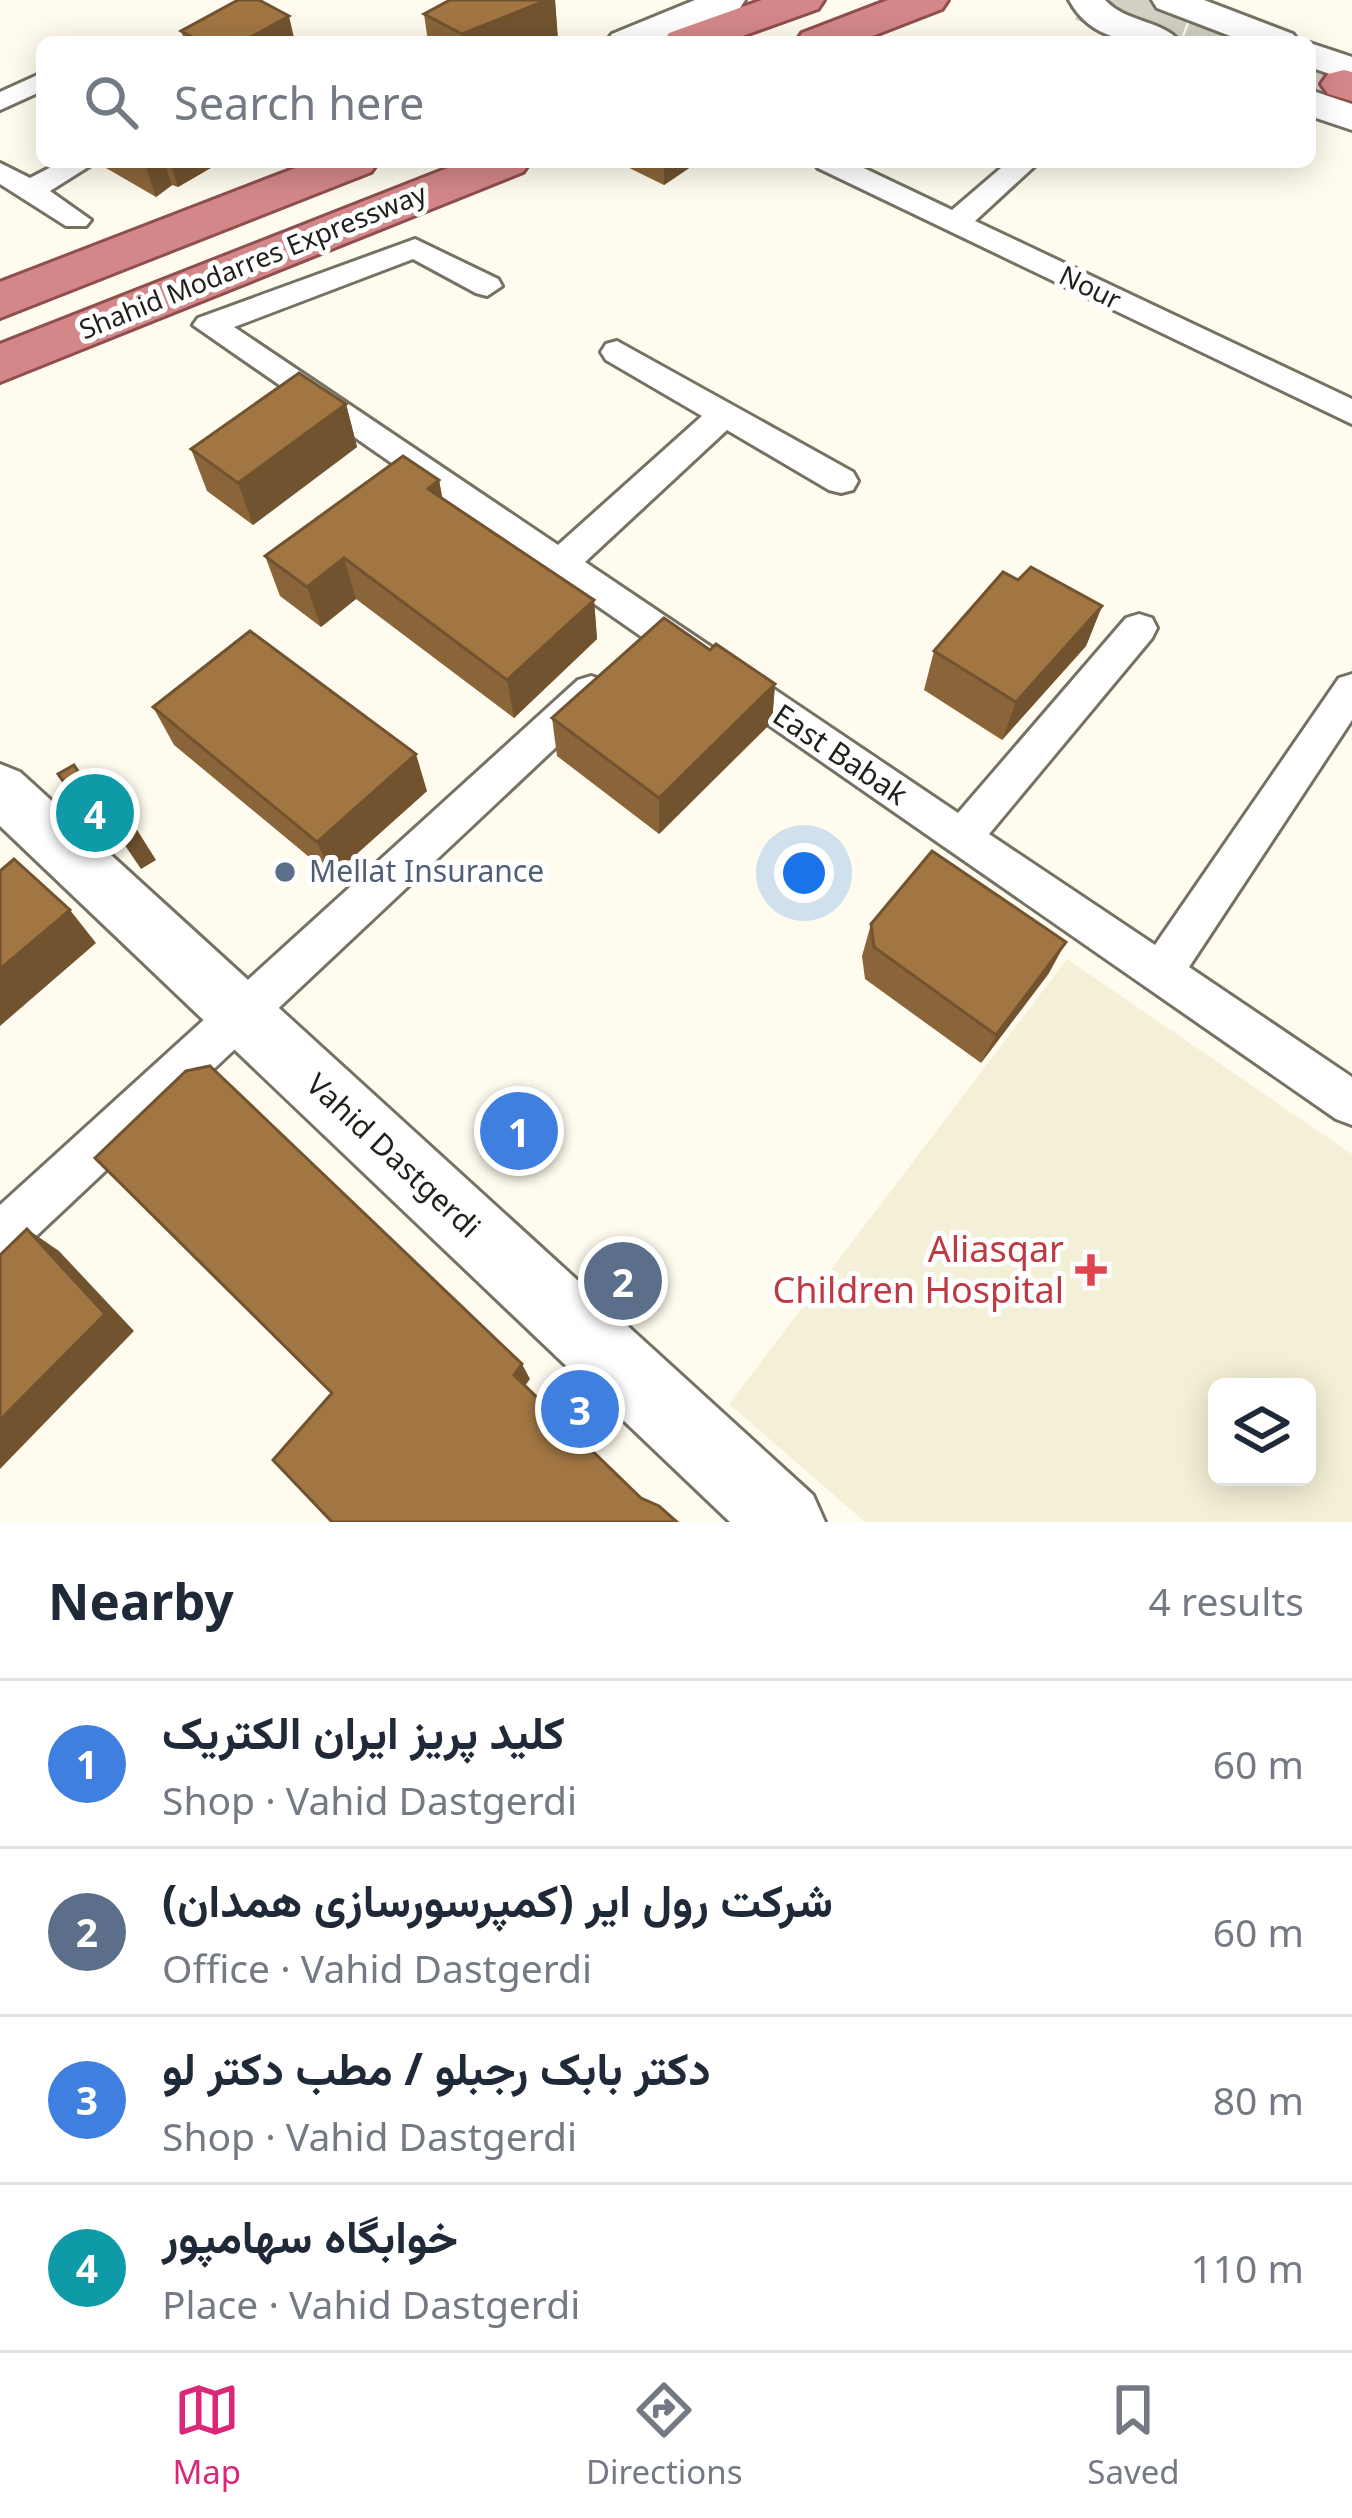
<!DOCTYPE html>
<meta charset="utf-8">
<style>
body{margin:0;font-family:"Noto Sans",Vazirmatn,sans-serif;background:#f2f2f3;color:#1f2937}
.controls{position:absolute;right:36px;bottom:36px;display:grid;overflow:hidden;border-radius:18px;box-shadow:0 6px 30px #0003}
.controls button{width:108px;height:108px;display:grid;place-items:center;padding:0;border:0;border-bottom:3px solid #e0e1e3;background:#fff;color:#1f2937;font:60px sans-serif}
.you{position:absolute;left:804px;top:873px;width:42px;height:42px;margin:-30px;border:9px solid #fff;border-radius:50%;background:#1a73e8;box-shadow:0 0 0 18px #1a73e833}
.badge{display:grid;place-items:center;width:78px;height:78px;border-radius:50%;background:#db2777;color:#fff;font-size:39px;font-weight:700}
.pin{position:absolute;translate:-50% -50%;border:6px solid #fff;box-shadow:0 3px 12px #0006}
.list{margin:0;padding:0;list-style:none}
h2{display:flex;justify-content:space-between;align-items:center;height:156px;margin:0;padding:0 48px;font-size:51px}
h2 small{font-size:39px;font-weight:400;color:#747a83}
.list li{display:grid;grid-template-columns:78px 1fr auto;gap:36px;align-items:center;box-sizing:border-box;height:168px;padding:0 48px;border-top:3px solid #e0e1e3}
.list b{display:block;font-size:45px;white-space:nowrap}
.list p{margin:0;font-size:39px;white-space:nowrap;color:#747a83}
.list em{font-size:39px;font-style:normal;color:#747a83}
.icon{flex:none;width:66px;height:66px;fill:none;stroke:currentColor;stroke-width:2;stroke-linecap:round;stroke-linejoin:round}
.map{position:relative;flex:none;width:1352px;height:1522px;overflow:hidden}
.search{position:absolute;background:#fff;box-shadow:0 6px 30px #0003;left:36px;right:36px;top:36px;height:132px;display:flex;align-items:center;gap:30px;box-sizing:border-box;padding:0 42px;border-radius:18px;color:#747a83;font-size:45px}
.sheet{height:828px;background:#fff}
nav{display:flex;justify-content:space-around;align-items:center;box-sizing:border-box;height:168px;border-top:3px solid #e0e1e3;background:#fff;font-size:33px;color:#747a83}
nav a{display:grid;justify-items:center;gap:6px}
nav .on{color:#db2777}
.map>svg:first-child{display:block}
.built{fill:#f4f0d7;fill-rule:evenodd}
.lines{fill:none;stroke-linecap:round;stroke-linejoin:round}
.secondary-tunnel{stroke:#d2d0c4;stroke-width:42;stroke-dasharray:42 21;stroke-linecap:butt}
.trunk-tunnel{stroke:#d2d0c4;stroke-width:48;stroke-dasharray:48 24;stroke-linecap:butt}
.minor-casing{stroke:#757264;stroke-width:6}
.secondary-casing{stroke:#757264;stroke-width:6}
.trunk-casing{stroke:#8e4f4e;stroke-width:6}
.minor{fill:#fff;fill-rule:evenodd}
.secondary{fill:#fff;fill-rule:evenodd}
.trunk{fill:#d48788;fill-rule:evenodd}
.wall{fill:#8b653a}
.shaded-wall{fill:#71532f}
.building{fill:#a27643;stroke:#71532f;stroke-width:3}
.service-dot{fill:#5c6f8a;stroke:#fff;stroke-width:4.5}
.health-dot{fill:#e0444e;stroke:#fff;stroke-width:4.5}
.labels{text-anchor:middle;stroke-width:10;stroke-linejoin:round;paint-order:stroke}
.far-street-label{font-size:27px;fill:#201f19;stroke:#fff}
.street-label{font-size:30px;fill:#201f19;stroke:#fff}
.service-label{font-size:30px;fill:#4e5e75;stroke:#fff;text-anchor:start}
.near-health-label{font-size:36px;fill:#be3a42;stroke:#fff;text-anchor:end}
</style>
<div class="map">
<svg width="1352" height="1522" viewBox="0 0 1352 1522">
<rect width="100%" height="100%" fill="#fffcef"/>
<path class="built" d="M1067 959 1352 1154V1522H865L729 1404ZM1217 1387H1307V1477H1217Z"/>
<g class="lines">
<g class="secondary-tunnel">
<path d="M1083 0 1190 42"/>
<path d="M1310 89 1322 94"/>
</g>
<g class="trunk-tunnel">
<path d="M1121 0 1232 42"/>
<path d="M1310 71 1344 84"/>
</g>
<g class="minor-casing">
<g id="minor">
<path d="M42 73V91L0 110V92Z"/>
<path d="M61 162H96L50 191 91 220 86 226H66L0 184V163L30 178Z"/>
<path d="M814 162H851L952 210 1008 162H1039L975 221 1352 399V424L818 168Z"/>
<path d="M415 239 498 279 502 286 487 296 476 293 413 259 234 327 558 545 702 416 606 360 601 352 606 344 617 341 853 472 858 481 853 490 841 493 829 490 727 430 585 562 958 813 1126 618 1139 614 1152 618 1157 628 1152 638 989 834 1155 945 1339 678 1352 674V720L1189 967 1352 1077V1125L1336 1119 193 325 198 318Z"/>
<path d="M591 676 604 680 610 691 604 702 17 1254 0 1261V1205L578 680Z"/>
</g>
</g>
<g class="secondary-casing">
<g id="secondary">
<path d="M695 0H745L740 8 658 42H606L612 34Z"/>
<path d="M1069 0H1105C1126 23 1163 20 1180 42 1135 42 1093 44 1069 0Z"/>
<path d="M1152 0H1204L1293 34 1299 42H1246L1157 8Z"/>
<path d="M1310 43 1352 57V82L1310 67Z"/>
<path d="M1310 90 1352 104V130L1310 116Z"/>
<path d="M0 764 20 772 813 1495 825 1522H730L0 826Z"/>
</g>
</g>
<g class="trunk-casing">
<g id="trunk">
<path d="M762 0H824L818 9 726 42H663L669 33Z"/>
<path d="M888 0H948L942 9 857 42H796L802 33Z"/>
<path d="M1344 70 1352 72V101L1328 94 1321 84 1328 74Z"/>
<path d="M311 162H378L371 172 0 318V282Z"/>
<path d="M463 162H530L523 172 0 382V344Z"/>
</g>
</g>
<use href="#minor" class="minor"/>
<use href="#secondary" class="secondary"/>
<use href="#trunk" class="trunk"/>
</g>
<g class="wall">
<path d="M450 0H555L558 41 428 42 424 14Z"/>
<path d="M181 31 295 42H185Z"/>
<path d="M103 162H221L178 187 172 185 156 197 106 168Z"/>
<path d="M617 162H698L664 185Z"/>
<path d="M346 404 357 447 253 525 207 491 191 449Z"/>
<path d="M439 480 442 498 594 600 597 639 514 718 356 599 321 627 280 596 265 556Z"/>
<path d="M1018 580 1102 606 1086 646 1002 740 924 690 934 651Z"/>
<path d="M710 650 775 684 772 722 659 834 557 756 552 718Z"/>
<path d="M153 707 427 791 332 876 174 745Z"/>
<path d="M871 924 1049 973 981 1063 865 979 862 956Z"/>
</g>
<g class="shaded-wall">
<path d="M547 0H555L558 41 463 42 462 34Z"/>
<path d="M289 16 295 42H242Z"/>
<path d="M144 162H164L172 185 156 197Z"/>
<path d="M170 162H221L178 187Z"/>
<path d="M664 162H698L664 185Z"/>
<path d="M346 404 357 447 253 525 238 483Z"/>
<path d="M439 480 447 522 428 489Z"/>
<path d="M344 558 356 599 321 627 307 587Z"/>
<path d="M594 600 597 639 514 718 507 680Z"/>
<path d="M1102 606 1086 646 1002 740 1016 702Z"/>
<path d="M775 684 772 722 659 834V798Z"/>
<path d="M416 754 427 791 332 876 317 842Z"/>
<path d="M83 779 107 815 93 824 68 788Z"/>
<path d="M134 825 156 860 141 869 118 835Z"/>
<path d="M70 910 96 943 0 1026V969Z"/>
<path d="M1066 942 1049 973 981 1063 996 1035Z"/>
<path d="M27 1229 59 1251 134 1331 0 1469V1420Z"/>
<path d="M522 1364 530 1379 522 1390 514 1375Z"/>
</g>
<g class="building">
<path d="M238 0H259L289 16 242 42H202L181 31Z"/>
<path d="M450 0H547L462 34 424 14Z"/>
<path d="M299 373 346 404 238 483 191 449Z"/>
<path d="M403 456 439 480 428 489 594 600 507 680 344 558 307 587 265 556Z"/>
<path d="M1031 567 1102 606 1016 702 934 651 1003 572 1018 580Z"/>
<path d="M664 618 710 650 716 644 775 684 659 798 552 718Z"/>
<path d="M250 631 416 754 317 842 153 707Z"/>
<path d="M74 765 83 779 68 788 58 774Z"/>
<path d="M123 810 134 825 118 835 107 819Z"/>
<path d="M932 851 1066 942 996 1035 874 947 871 924Z"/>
<path d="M14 859 70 910 0 969V871Z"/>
<path d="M210 1066 522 1364 514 1375 641 1498 659 1506 677 1522H332L273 1460 332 1393 95 1158 186 1071Z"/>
<path d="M27 1229 105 1314 0 1420V1255Z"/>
</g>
<circle class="service-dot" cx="285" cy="872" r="12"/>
<path class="health-dot" d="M1085 1252h12v12h12v12h-12v12h-12v-12h-12v-12h12z"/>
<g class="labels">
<g class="far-street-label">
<text transform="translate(253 262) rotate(-22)" y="9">Shahid Modarres Expressway</text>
<text transform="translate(1090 288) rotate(26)" y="9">Nour</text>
</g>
<g class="street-label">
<text transform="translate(840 755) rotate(34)" y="10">East Babak</text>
<text transform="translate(393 1156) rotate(43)" y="10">Vahid Dastgerdi</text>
</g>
<g class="service-label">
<text x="309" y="882">Mellat Insurance</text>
</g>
<g class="near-health-label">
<text x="1064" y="1262">Aliasqar<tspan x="1064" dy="41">Children Hospital</tspan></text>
</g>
</g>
</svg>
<div class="controls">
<button><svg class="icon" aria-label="layers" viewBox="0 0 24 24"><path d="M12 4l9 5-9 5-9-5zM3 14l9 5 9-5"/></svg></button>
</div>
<div class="you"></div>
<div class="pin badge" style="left:519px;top:1131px;background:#3f7fe0">1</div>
<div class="pin badge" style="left:623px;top:1281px;background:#5c6f8a">2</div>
<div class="pin badge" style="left:580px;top:1409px;background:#3f7fe0">3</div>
<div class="pin badge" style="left:95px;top:813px;background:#0f9aa8">4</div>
<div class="search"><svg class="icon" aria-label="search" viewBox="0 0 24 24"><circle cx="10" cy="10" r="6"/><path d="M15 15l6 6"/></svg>Search here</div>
</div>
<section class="sheet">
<h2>Nearby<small>4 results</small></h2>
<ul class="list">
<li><span class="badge" style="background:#3f7fe0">1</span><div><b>کلید پریز ایران الکتریک</b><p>Shop · Vahid Dastgerdi</p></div><em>60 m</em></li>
<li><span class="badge" style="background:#5c6f8a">2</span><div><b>شرکت رول ایر (کمپرسورسازی همدان)</b><p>Office · Vahid Dastgerdi</p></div><em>60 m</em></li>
<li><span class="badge" style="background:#3f7fe0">3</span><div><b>دکتر بابک رجبلو / مطب دکتر لو</b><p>Shop · Vahid Dastgerdi</p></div><em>80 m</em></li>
<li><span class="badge" style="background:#0f9aa8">4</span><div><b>خوابگاه سهامپور</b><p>Place · Vahid Dastgerdi</p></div><em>110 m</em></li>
</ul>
</section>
<nav>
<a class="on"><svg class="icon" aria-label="map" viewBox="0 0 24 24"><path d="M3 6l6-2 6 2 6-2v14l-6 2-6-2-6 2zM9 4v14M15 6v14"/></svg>Map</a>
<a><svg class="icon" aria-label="directions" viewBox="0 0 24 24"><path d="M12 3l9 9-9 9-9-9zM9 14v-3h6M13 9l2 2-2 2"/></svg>Directions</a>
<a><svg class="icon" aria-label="saved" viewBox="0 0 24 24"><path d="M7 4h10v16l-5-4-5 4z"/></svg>Saved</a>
</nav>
